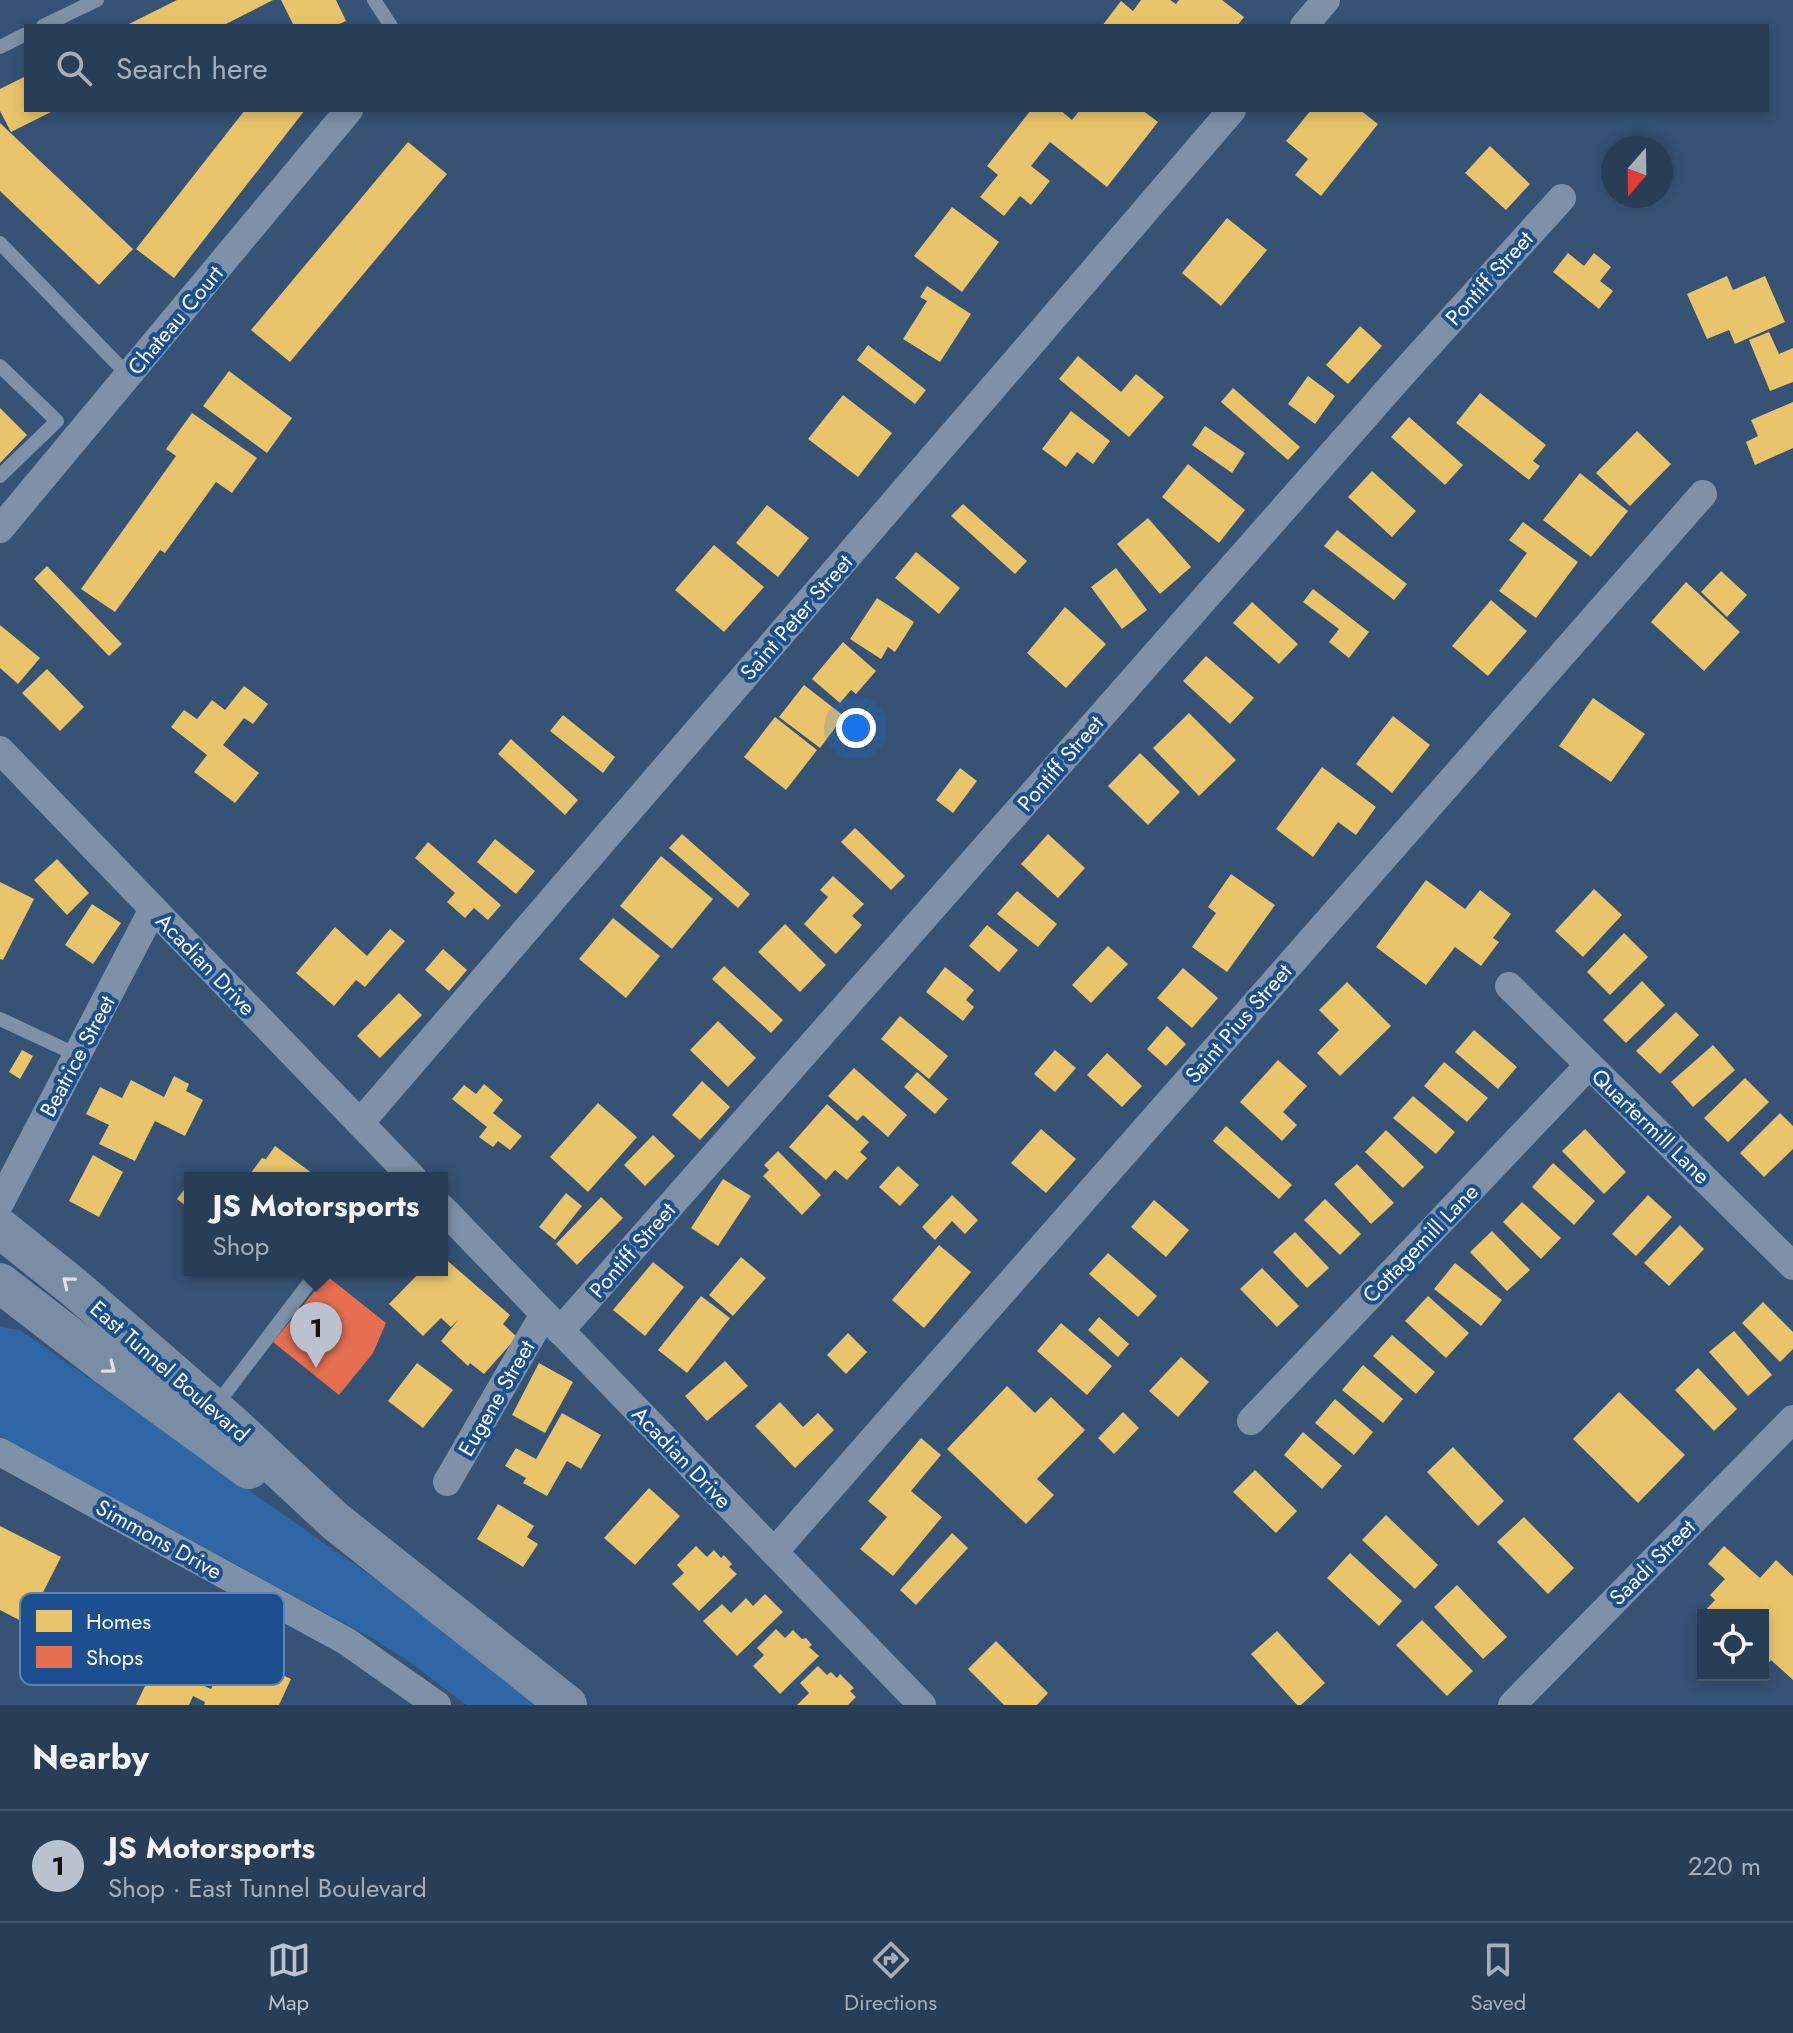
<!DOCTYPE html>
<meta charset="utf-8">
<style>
body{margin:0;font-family:Jost,sans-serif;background:#344961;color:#f1f3f6}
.controls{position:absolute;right:24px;bottom:24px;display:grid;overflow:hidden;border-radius:0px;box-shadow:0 4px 12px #0003}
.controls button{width:72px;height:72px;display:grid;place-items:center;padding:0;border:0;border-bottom:2px solid #44576d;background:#283e57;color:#f1f3f6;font:40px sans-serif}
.compass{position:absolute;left:1601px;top:136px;width:72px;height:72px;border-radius:50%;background:#283e57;box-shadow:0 4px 12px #0003;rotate:200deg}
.you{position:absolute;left:856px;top:728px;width:28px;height:28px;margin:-20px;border:6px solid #fff;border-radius:50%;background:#1a73e8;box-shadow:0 0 0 12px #1a73e833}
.badge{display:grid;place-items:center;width:52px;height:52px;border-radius:50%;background:#b9c2ce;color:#111;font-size:26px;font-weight:700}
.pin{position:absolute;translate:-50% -66px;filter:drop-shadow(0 2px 4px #0008)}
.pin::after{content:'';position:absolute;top:42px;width:28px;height:24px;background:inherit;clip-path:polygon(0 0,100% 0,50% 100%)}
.popup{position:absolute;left:184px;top:1172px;width:264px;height:104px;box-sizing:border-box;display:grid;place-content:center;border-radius:0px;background:#283e57;filter:drop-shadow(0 2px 6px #0005);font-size:26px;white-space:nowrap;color:#a5aeba}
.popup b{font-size:30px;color:#f1f3f6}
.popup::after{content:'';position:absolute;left:50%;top:100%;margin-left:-16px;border:16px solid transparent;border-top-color:#283e57}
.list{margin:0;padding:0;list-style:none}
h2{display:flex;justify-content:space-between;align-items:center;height:104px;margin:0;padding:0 32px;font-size:34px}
h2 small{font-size:26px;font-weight:400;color:#a5aeba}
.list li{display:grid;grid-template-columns:52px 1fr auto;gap:24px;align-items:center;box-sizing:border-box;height:112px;padding:0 32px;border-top:2px solid #44576d}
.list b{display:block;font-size:30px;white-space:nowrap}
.list p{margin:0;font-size:26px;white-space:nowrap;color:#a5aeba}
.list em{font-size:26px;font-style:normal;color:#a5aeba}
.icon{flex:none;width:44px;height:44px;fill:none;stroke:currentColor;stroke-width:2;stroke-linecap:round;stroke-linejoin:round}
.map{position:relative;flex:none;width:1793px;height:1705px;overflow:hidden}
.search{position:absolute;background:#283e57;box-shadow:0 4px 12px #0003;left:24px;right:24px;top:24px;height:88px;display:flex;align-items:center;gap:20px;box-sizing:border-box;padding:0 28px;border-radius:0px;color:#a5aeba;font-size:30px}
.sheet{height:216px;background:#283e57}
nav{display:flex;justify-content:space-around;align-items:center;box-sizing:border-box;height:112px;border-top:2px solid #44576d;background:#283e57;font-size:22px;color:#a5aeba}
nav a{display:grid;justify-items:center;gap:4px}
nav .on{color:#b9c2ce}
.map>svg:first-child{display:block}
.green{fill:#2f66a5}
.homes{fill:#e9c46a}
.shops{fill:#e76f51}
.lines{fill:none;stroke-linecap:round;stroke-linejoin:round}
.lane{stroke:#7d92a8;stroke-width:14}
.street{stroke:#7d92a8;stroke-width:28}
.secondary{stroke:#798da4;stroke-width:40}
.oneway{stroke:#dee2e8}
.labels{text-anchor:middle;stroke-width:8;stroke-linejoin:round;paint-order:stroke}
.street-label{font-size:22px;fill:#fff;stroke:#1b4f8f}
.key{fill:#1b4f8f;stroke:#5f84b1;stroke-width:2}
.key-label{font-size:22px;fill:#fff}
</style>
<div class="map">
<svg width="1793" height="1705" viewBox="0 0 1793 1705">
<rect width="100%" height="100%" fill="#365274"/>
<path class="green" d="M0 1327 20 1330 374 1578 537 1705H466L411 1663 372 1638 0 1437Z"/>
<g class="homes">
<path d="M177 0H273L222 26H125Z"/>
<path d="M281 0H336L346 21 335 26H294Z"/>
<path d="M1141 0H1170L1176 4 1179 0H1222L1244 17 1237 26H1102L1121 1 1133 11Z"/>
<path d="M26 76V110H55L11 132 0 111V89Z"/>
<path d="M245 110H305L174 278 136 249Z"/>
<path d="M1031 110H1060L1072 120 1080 110H1142L1158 122 1107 187 1050 142 1031 166 1050 181 1031 205 1020 196 1004 216 980 197 998 175 987 166Z"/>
<path d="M1311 110H1360L1378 124 1321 196 1295 175 1308 159 1286 141Z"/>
<path d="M0 123 133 249 99 285 0 191Z"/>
<path d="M408 142 447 174 290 362 251 330Z"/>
<path d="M1490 146 1530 184 1506 210 1465 173Z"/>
<path d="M952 207 999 242 962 292 914 256Z"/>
<path d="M1227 218 1267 250 1221 306 1182 273Z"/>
<path d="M1568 253 1584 266 1594 253 1611 267 1600 281 1613 291 1599 309 1553 272Z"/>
<path d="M1727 276 1733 290 1765 276 1785 322 1735 344 1729 330 1707 339 1687 294Z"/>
<path d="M927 286 971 314 940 362 903 339 927 301 920 297Z"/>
<path d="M1360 326 1382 346 1348 384 1326 365Z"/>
<path d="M1769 332 1779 354 1793 348V382L1770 391 1749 340Z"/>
<path d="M868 345 926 390 915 404 857 360Z"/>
<path d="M1078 356 1121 392 1136 374 1164 397 1129 437 1059 379Z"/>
<path d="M229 371 292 418 267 453 203 406Z"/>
<path d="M1308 376 1335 396 1315 424 1288 404Z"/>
<path d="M1233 388 1300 447 1288 460 1221 402Z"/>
<path d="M1480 393 1546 445 1533 461 1540 466 1529 480 1456 423Z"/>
<path d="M843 395 892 433 858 477 808 439Z"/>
<path d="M1793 402V448L1755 465 1746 442 1758 436 1751 420Z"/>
<path d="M0 408 27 435 0 463Z"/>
<path d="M1071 411 1110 441 1093 464 1077 452 1066 467 1042 449Z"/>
<path d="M192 413 257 458 232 493 216 482 165 553 160 550 115 612 81 589 176 456 166 449Z"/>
<path d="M1409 417 1463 465 1445 485 1391 437Z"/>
<path d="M1205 426 1245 453 1232 473 1192 445Z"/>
<path d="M1637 431 1671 464 1630 506 1596 473Z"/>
<path d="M1188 464 1245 510 1219 543 1162 497Z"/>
<path d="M1372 471 1416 511 1392 537 1348 497Z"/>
<path d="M1580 473 1628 511 1591 557 1543 520Z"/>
<path d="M963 504 1027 561 1015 574 951 516Z"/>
<path d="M767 505 809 538 778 577 736 543Z"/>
<path d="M1148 518 1191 567 1160 594 1117 544Z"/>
<path d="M1523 522 1578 562 1536 618 1499 591 1527 553 1509 540Z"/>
<path d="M1337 530 1407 584 1394 600 1324 546Z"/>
<path d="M714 545 764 587 724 632 675 590Z"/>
<path d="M916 552 960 588 939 614 895 578Z"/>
<path d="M47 566 122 644 109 656 34 579Z"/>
<path d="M1116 568 1147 610 1122 629 1091 587Z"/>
<path d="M1721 571 1747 595 1727 617 1701 592Z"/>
<path d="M1686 582 1740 632 1704 671 1651 622Z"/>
<path d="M1313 589 1369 632 1349 658 1329 642 1339 629 1303 602Z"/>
<path d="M877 598 914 622 895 652 888 647 881 659 850 639Z"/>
<path d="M1491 600 1527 631 1488 676 1452 646Z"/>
<path d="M1252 602 1298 644 1279 664 1233 623Z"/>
<path d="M1065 607 1106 644 1066 688 1027 653Z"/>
<path d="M0 625 40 658 18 684 0 668Z"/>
<path d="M843 642 876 671 856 694 851 690 840 703 812 679Z"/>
<path d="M1206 656 1254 698 1230 724 1183 681Z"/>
<path d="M47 669 84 707 60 731 22 693Z"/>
<path d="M804 685 844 716 820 748 779 717Z"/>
<path d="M244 686 268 704 253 724 244 718 223 745 259 773 235 803 194 772 207 755 171 727 184 710 197 719 212 700 225 710Z"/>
<path d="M1593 698 1645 734 1611 782 1559 746Z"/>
<path d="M1189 713 1236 760 1199 796 1153 748Z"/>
<path d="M563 715 615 757 603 773 550 731Z"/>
<path d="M1393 716 1430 745 1392 793 1356 764Z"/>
<path d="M775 717 817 750 786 790 744 757Z"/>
<path d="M511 739 578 800 565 815 498 754Z"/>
<path d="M1140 753 1180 792 1148 825 1108 786Z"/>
<path d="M1322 767 1376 807 1356 835 1338 822 1313 857 1276 829Z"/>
<path d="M960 768 977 781 953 813 936 800Z"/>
<path d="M855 828 905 876 891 890 841 842Z"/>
<path d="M682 834 750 894 738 908 669 848Z"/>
<path d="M1048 834 1085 868 1058 898 1021 864Z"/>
<path d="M495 839 535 871 516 894 477 862Z"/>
<path d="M428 842 501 905 488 920 474 908 465 918 447 902 455 893 415 858Z"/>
<path d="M661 856 713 899 672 949 620 906Z"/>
<path d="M57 859 89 893 67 915 34 880Z"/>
<path d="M1231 874 1275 905 1227 972 1192 947 1216 913 1208 907Z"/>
<path d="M833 876 864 904 852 916 862 925 836 954 804 924 828 897 820 890Z"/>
<path d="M1426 880 1465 909 1480 890 1511 914 1493 938 1499 942 1481 966 1455 947 1426 985 1376 947Z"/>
<path d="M0 882 34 899 3 960 0 959Z"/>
<path d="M1594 889 1622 915 1583 957 1555 931Z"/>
<path d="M1017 891 1057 924 1038 947 997 914Z"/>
<path d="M92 904 121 923 93 964 65 945Z"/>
<path d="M613 918 660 956 626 998 579 959Z"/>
<path d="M785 924 826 965 800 992 758 952Z"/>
<path d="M987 925 1018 950 999 972 969 946Z"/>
<path d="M335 927 367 956 390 929 405 941 365 987 356 980 334 1006 296 973Z"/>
<path d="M1624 933 1648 957 1610 995 1587 972Z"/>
<path d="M1108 946 1128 964 1091 1003 1072 985Z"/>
<path d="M443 949 467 970 449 991 425 970Z"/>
<path d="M724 966 783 1020 771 1033 712 979Z"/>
<path d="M945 967 974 990 966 1000 974 1007 963 1021 926 992Z"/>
<path d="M1183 968 1218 998 1192 1028 1157 998Z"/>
<path d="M1642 981 1665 1005 1626 1043 1603 1020Z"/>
<path d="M1347 982 1391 1026 1340 1076 1317 1053 1339 1030 1319 1010Z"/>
<path d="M399 993 422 1015 380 1058 357 1036Z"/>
<path d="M1676 1012 1699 1035 1660 1074 1636 1051Z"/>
<path d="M900 1016 948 1056 929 1079 881 1039Z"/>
<path d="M718 1021 756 1058 728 1087 690 1050Z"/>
<path d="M1167 1026 1186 1044 1166 1066 1147 1049Z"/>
<path d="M1474 1030 1517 1067 1498 1089 1455 1052Z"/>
<path d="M1713 1045 1735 1070 1693 1107 1671 1082Z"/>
<path d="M22 1050 33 1056 20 1079 9 1072Z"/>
<path d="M1055 1050 1076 1068 1055 1092 1034 1074Z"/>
<path d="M1107 1053 1142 1086 1122 1107 1087 1075Z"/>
<path d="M1278 1060 1307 1086 1283 1112 1297 1125 1282 1141 1240 1102Z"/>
<path d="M1444 1062 1488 1098 1467 1122 1424 1086Z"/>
<path d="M854 1068 907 1115 888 1137 863 1115 857 1121 828 1096Z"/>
<path d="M917 1072 948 1099 935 1114 904 1087Z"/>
<path d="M174 1076 189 1084 186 1091 203 1100 185 1136 155 1121 135 1161 99 1144 109 1125 86 1114 100 1087 122 1098 131 1080 164 1097Z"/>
<path d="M1745 1078 1769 1102 1728 1142 1704 1118Z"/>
<path d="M702 1081 730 1107 700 1140 672 1115Z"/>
<path d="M484 1084 503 1100 493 1113 522 1136 510 1150 498 1141 493 1147 479 1137 487 1127 452 1099 464 1085 476 1094Z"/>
<path d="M1413 1096 1455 1132 1436 1154 1393 1118Z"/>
<path d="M598 1103 637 1137 588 1192 550 1157Z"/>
<path d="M827 1104 869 1142 860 1152 867 1158 847 1180 835 1170 826 1180 789 1147Z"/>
<path d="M1780 1113 1793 1126V1149L1764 1177 1740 1153Z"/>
<path d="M1226 1126 1292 1185 1279 1199 1213 1141Z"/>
<path d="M1041 1129 1076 1159 1046 1193 1011 1163Z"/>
<path d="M1585 1129 1626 1172 1604 1194 1562 1151Z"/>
<path d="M1386 1130 1424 1167 1403 1188 1365 1152Z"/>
<path d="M653 1135 675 1156 645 1186 624 1165Z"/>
<path d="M275 1146 316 1176 314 1178H247L262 1158 266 1159Z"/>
<path d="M778 1151 821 1195 802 1215 763 1176 769 1170 764 1165Z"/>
<path d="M93 1155 123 1172 99 1217 69 1201Z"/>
<path d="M1553 1163 1595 1201 1574 1225 1532 1187Z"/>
<path d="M1357 1164 1394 1203 1371 1224 1334 1184Z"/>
<path d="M898 1166 919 1185 900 1206 879 1187Z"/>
<path d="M723 1179 751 1196 718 1246 691 1228Z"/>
<path d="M190 1182V1209L177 1199Z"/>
<path d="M566 1193 582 1206 555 1240 539 1227Z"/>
<path d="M952 1195 978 1220 965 1234 952 1221 935 1240 922 1227Z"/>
<path d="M1648 1195 1672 1217 1636 1256 1612 1234Z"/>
<path d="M601 1197 623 1218 577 1265 556 1244Z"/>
<path d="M1325 1199 1361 1234 1340 1255 1304 1220Z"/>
<path d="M1154 1200 1189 1230 1166 1257 1131 1227Z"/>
<path d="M1522 1202 1561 1238 1541 1259 1503 1222Z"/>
<path d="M1680 1225 1704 1249 1669 1286 1644 1263Z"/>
<path d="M1492 1231 1530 1270 1507 1291 1470 1252Z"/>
<path d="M1295 1232 1329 1268 1307 1288 1273 1252Z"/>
<path d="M939 1245 971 1272 924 1328 892 1300Z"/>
<path d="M1108 1253 1157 1296 1138 1317 1089 1274Z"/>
<path d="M442 1256 510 1315 503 1324 517 1337 484 1374 470 1363 468 1366 441 1341 459 1319 451 1327 441 1318 423 1336 389 1304 422 1270H442Z"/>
<path d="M741 1257 766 1278 733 1316 709 1295Z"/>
<path d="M653 1262 684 1287 645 1336 613 1310Z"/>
<path d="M1455 1263 1502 1300 1481 1326 1434 1289Z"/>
<path d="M1262 1268 1299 1306 1277 1327 1240 1289Z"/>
<path d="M701 1296 730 1318 687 1373 658 1350Z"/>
<path d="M1428 1296 1469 1333 1446 1358 1405 1321Z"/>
<path d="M1763 1302 1793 1332V1349L1780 1362 1742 1323Z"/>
<path d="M1099 1317 1129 1344 1118 1357 1088 1330Z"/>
<path d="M1061 1323 1112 1366 1087 1395 1037 1351Z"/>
<path d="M1734 1331 1772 1375 1748 1396 1709 1352Z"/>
<path d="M848 1333 867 1352 846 1374 827 1355Z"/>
<path d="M1392 1335 1435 1372 1416 1394 1373 1356Z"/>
<path d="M1181 1357 1209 1382 1178 1417 1149 1391Z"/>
<path d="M725 1361 748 1386 707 1421 685 1396Z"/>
<path d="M417 1363 453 1390 423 1428 388 1401Z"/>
<path d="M539 1363 573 1382 545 1433 512 1415Z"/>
<path d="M1363 1365 1403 1399 1383 1423 1342 1390Z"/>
<path d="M1698 1368 1737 1409 1714 1431 1675 1390Z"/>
<path d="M1007 1386 1035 1413 1051 1397 1085 1430 1037 1479 1054 1495 1026 1524 947 1449Z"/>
<path d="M1619 1392 1685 1455 1638 1503 1573 1439Z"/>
<path d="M1335 1399 1373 1432 1354 1455 1315 1423Z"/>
<path d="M780 1402 803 1427 818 1413 834 1430 795 1468 755 1426Z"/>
<path d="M1123 1412 1139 1428 1114 1454 1098 1438Z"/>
<path d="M562 1413 601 1435 581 1469 567 1461 547 1496 523 1483 526 1478 505 1466 516 1448 536 1459Z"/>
<path d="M1303 1432 1342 1466 1322 1489 1284 1455Z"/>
<path d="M921 1438 941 1455 911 1491 942 1517 893 1576 860 1549 887 1517 868 1501Z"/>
<path d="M1453 1447 1504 1501 1478 1526 1427 1472Z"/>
<path d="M1255 1470 1297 1511 1276 1533 1233 1492Z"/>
<path d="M649 1488 680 1516 635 1565 604 1538Z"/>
<path d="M498 1504 534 1526 527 1537 538 1544 523 1567 477 1539Z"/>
<path d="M1386 1515 1438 1565 1415 1589 1362 1540Z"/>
<path d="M1524 1517 1574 1568 1548 1594 1497 1542Z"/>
<path d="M0 1526 61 1557 27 1624 0 1610Z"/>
<path d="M952 1533 968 1548 916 1605 900 1590Z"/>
<path d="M696 1546 707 1557 714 1550 721 1558 724 1555 732 1564 729 1567 737 1574 699 1611 672 1584 684 1573 677 1565Z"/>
<path d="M1724 1546 1760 1578 1776 1560 1793 1576V1680L1771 1660 1763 1670V1615H1703V1623L1698 1618 1715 1600 1710 1595 1725 1579 1708 1564Z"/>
<path d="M1350 1553 1402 1601 1379 1626 1327 1578Z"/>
<path d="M1457 1585 1507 1637 1483 1659 1434 1607Z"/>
<path d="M765 1594 783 1612 737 1656 703 1621 722 1604 731 1613 746 1598 753 1606Z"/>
<path d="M1422 1620 1473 1671 1447 1696 1396 1645Z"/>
<path d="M174 1625 220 1646 202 1685 211 1689 229 1650 291 1679 279 1705H204L205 1702 193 1696 189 1705H136Z"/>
<path d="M776 1629 785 1638 793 1630 802 1639 806 1638 812 1645 809 1647 819 1656 780 1694 753 1666 764 1655 757 1648Z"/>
<path d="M1277 1631 1325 1683 1301 1705H1297L1251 1654Z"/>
<path d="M996 1641 1048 1693 1037 1705H1004L968 1669Z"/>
<path d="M818 1666 827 1675 831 1672 837 1678 840 1674 854 1688 850 1691 856 1697 848 1705H797L809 1693 800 1683Z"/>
</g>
<path class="shops" d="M327 1276 386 1323 373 1353 339 1395 273 1342Z"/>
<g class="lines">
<g class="lane">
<path d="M374 0 391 26"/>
<path d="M43 26 97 0"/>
<path d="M0 47 26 34"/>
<path d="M0 243 128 375"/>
<path d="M0 366 57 421 0 476"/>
<path d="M0 1019 77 1055"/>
<path d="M214 1408 319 1270"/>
</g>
<g class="street">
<path d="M1304 26 1326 0"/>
<path d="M0 529 349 110"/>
<path d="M0 750 413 1178"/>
<path d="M1509 986 1793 1266"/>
<path d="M360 1123 1232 110"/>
<path d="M0 1203 153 909"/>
<path d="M442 1208 922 1705"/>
<path d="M560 1331 1405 371 1562 198"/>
<path d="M1251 1421 1589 1065"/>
<path d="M0 1452 346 1641 437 1705"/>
<path d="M447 1482 544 1314"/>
<path d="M774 1552 1703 494"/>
<path d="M1512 1705 1793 1419"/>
</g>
<g class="secondary">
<path d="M0 1228 76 1289 229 1422 335 1521 567 1705"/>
<path d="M0 1283 105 1364 249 1469"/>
</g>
</g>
<defs><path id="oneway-chevron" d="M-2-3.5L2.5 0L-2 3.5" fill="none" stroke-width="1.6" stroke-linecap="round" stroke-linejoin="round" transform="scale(2)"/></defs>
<g class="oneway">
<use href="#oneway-chevron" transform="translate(68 1282) rotate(-141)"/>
<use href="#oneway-chevron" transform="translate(110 1368) rotate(37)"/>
</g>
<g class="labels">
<g class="street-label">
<text transform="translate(1489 278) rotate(-48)" y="8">Pontiff Street</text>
<text transform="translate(175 320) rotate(-50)" y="8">Chateau Court</text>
<text transform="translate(796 617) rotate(-49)" y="8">Saint Peter Street</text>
<text transform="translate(1060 763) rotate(-49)" y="8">Pontiff Street</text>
<text transform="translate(206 964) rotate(46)" y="8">Acadian Drive</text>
<text transform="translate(1238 1023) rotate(-49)" y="8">Saint Pius Street</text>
<text transform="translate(77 1056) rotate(-62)" y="8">Beatrice Street</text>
<text transform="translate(1651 1126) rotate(44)" y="8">Quartermill Lane</text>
<text transform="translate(1420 1243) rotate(-46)" y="8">Cottagemill Lane</text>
<text transform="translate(632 1250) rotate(-49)" y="8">Pontiff Street</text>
<text transform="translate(170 1371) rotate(41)" y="8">East Tunnel Boulevard</text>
<text transform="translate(496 1398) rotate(-60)" y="8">Eugene Street</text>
<text transform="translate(682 1457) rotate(46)" y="8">Acadian Drive</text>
<text transform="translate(159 1539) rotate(29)" y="8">Simmons Drive</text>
<text transform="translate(1652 1562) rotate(-45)" y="8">Saadi Street</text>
</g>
</g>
<rect x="20" y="1593" width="264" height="92" rx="12" class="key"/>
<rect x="36" y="1610" width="36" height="22" fill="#e9c46a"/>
<rect x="36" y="1646" width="36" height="22" fill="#e76f51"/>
<g class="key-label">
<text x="86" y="1629">Homes</text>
<text x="86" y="1665">Shops</text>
</g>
</svg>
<div class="controls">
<button><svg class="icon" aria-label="locate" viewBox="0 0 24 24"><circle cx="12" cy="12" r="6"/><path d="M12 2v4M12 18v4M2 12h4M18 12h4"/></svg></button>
</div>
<svg class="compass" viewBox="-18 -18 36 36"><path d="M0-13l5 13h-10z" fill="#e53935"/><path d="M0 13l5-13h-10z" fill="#a5aeba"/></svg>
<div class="you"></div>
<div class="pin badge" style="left:316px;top:1368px">1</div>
<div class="popup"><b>JS Motorsports</b>Shop</div>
<div class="search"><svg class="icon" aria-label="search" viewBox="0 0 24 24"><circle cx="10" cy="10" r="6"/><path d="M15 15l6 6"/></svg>Search here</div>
</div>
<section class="sheet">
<h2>Nearby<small></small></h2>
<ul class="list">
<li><span class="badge">1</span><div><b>JS Motorsports</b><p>Shop · East Tunnel Boulevard</p></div><em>220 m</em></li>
</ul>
</section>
<nav>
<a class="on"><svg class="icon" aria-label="map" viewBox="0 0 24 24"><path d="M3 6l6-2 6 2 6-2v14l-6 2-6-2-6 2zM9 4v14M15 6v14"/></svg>Map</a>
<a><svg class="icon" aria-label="directions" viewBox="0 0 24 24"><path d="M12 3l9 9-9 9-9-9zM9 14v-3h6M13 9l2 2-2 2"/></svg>Directions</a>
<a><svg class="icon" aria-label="saved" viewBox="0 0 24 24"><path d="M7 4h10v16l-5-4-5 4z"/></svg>Saved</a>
</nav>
